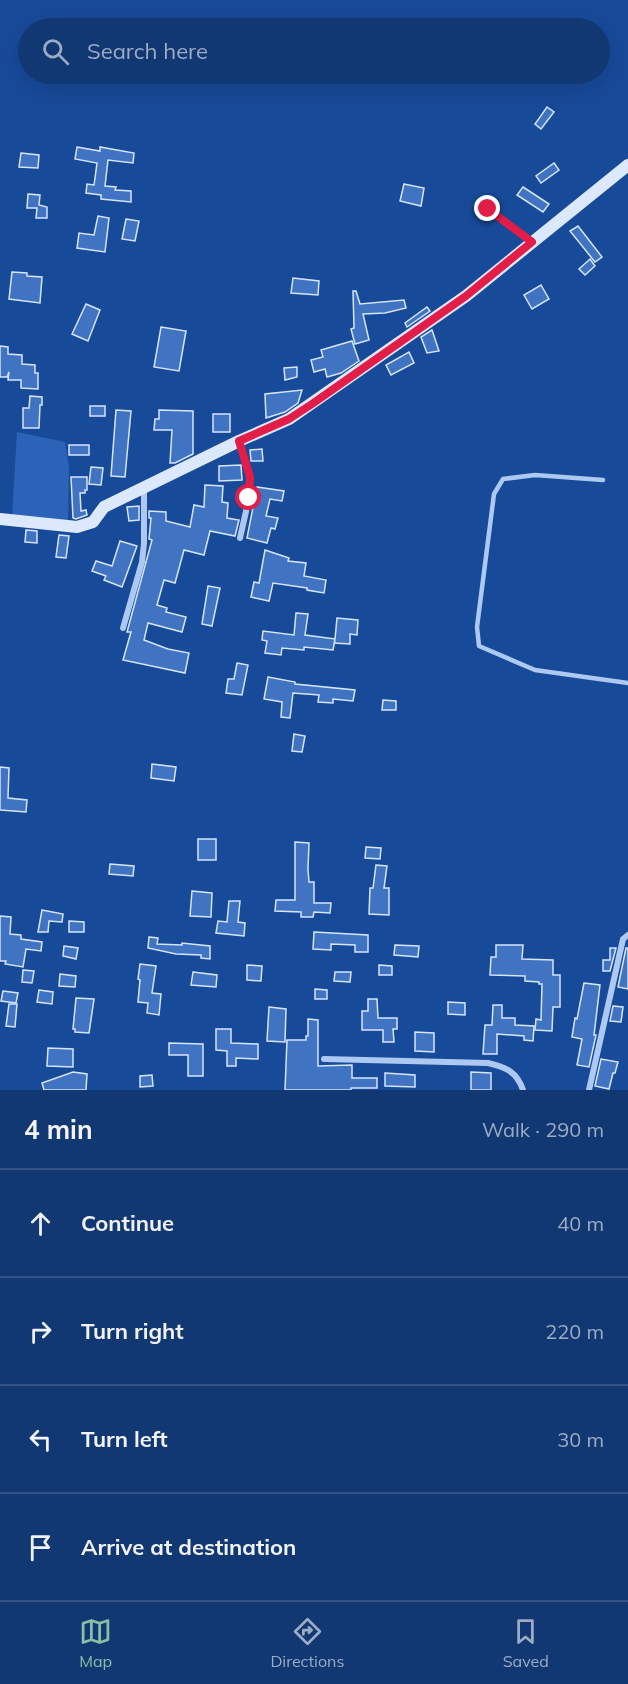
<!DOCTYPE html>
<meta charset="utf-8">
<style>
body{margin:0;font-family:Mulish,sans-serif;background:#1f437c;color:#f1f3f6}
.stop{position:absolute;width:18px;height:18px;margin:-14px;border:4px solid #e11d48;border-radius:50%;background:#fff}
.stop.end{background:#e11d48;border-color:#fff;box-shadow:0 2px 6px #0008}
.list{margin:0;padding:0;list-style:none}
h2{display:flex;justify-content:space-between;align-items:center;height:78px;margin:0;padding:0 24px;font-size:26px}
h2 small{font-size:20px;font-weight:400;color:#9cacc5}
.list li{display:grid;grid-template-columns:39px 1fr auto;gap:18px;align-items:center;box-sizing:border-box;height:108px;padding:0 24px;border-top:2px solid #315286}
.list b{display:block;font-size:22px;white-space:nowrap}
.list em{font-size:20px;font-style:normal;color:#9cacc5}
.icon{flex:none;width:33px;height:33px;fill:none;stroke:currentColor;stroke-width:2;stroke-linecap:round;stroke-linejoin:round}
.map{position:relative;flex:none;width:628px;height:1090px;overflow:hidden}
.search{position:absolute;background:#123874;box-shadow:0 6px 24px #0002;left:18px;right:18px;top:18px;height:66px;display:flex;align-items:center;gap:15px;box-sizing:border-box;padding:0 21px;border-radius:33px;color:#9cacc5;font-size:22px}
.sheet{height:510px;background:#123874}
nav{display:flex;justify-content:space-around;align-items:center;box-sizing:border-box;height:84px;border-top:2px solid #315286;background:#123874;font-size:16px;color:#9cacc5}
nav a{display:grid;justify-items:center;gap:3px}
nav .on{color:#8abfa5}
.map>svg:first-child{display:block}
.green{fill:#2b63b8}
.building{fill:#4073c1;stroke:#d5e5fc;stroke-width:1.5}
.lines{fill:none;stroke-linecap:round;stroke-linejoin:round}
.lane{stroke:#adc9f2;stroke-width:4.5}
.street{stroke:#adc9f2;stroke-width:6}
.secondary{stroke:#dce8fc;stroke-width:12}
.route{stroke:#e11d48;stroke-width:8}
</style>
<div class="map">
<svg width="628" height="1090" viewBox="0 0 628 1090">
<rect width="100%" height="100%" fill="#184a9a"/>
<path class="green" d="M17 432 65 442 69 467 68 521 12 516Z"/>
<g class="building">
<path d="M547 107 554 112 541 129 535 124Z"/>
<path d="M77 147 100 151V147L134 153 133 163 108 160 105 186 116 187 115 190 131 191V202L101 199V195L86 193 87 184 94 185 97 163 75 159Z"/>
<path d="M21 153 39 155 38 168 19 167Z"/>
<path d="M554 163 559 170 541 183 536 176Z"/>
<path d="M404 184 424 188 421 206 400 201Z"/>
<path d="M523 187 549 204 543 212 517 195Z"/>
<path d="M28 194 40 195 39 205 47 207V218H36L37 208H27Z"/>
<path d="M98 216 109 218 105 252 77 248 79 233 94 235Z"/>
<path d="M126 219 139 221 135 241 122 239Z"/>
<path d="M578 226 602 257 595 262 570 231Z"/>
<path d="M590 259 595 266 585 275 579 269Z"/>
<path d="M12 272 27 273V276L42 277 40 303 9 299Z"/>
<path d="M293 278 319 281 318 295 291 293Z"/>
<path d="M541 285 549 299 532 309 524 295Z"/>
<path d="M353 291H356L360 304 404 300 406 308 385 313 363 314 369 340 355 344 351 329 354 328Z"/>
<path d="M86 304 100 310 88 341 72 334Z"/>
<path d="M427 307 430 311 407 327 405 323Z"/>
<path d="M161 327 186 331 179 371 154 367Z"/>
<path d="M432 330 439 351 427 353 421 337Z"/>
<path d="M352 341 359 361 341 373 327 377 325 369 314 372 311 360 323 357 321 350Z"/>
<path d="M0 346 8 347V354L22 355V364L35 365V373H38V389L21 388V380H8L9 372 7 377H0Z"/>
<path d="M409 352 414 363 391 375 386 365Z"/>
<path d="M297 367V377L285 380 284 368Z"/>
<path d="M302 390 298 403 285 412 266 418 265 394Z"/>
<path d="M30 396 42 397V405H40L39 428H23V408H29Z"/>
<rect x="90" y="406" width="15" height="10"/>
<path d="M116 410 131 411 125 477 111 476Z"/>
<path d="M159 410 193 411V454L175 463H170L172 430H154L155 419H159Z"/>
<rect x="213" y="414" width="17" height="18"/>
<rect x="69" y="445" width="20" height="10"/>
<path d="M262 449 263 461H251L250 450Z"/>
<path d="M241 465 242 480 219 481V466Z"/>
<path d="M91 467 103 468 101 485 89 484Z"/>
<path d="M71 477H87V490H85V493H80L81 511 86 510 87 515 76 519 73 518Z"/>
<path d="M205 485 223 486 222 502 228 503 227 518 239 520 235 536 210 531 204 555 184 550 175 583 164 580 157 605 167 608 166 612 186 617 182 632 148 623 144 640 168 649 189 653 185 673 123 660 131 632H127L152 540 149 539 151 518H149V511L166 512V521L190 527 194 505 204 507Z"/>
<path d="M257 487 284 491 282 501 270 499 266 516 278 518 275 529 271 528 267 543 247 538Z"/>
<path d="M139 506V520L129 521 127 507Z"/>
<path d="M26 530 37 531V543L25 542Z"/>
<path d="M59 535 69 536 66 558 56 557Z"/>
<path d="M120 541 137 546 122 587 104 580 106 576 92 571 96 561 112 566Z"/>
<path d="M265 550 289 558 288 561 306 563 304 576 326 580 324 593 307 590V588L273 583 269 601 251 597 254 582 259 583Z"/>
<path d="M208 586 220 588 212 626 202 624Z"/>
<path d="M296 613 308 614 305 635 335 639 337 618 358 620 357 635 350 634V644L334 643 335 640 333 650 304 647V650L282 648 281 655 265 653 267 641 262 640 263 631 294 635Z"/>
<path d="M237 663 248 665 242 695 226 693 228 679H234Z"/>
<path d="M268 677 295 682V684L355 690 353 701 333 699V703L318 702 319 695 293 693 290 718 281 717 282 702 264 699Z"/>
<path d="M383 700 396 701V710H382Z"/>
<path d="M294 734 305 736 302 752 292 751Z"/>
<path d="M152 764 176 767 174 781 151 778Z"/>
<path d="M0 767 9 768 8 798 27 800 26 812 0 810Z"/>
<rect x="198" y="839" width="18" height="21"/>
<path d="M295 842 309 843 308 869 309 882H314V903H331L330 913 314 912 313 917H301V912L275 911 276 900H295Z"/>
<path d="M366 847 381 848 380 859 365 858Z"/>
<path d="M110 864 134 866 133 876 109 874Z"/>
<path d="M376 865 387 866 384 888H389V915L369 914 370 888H373Z"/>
<path d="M192 891 212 893 211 917 190 916Z"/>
<path d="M229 901H240L238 922 245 923 244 936 216 933 218 921 227 922Z"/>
<path d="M42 910 63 914 62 922 49 921 48 932H38Z"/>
<path d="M0 916 11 917 10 934 21 935V939L42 942 41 951 26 949 23 967 5 964 6 961H0Z"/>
<path d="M69 921 84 922V932H69Z"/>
<path d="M314 932 368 935V952H355V945L331 944V950L313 949Z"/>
<path d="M149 937 158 938 157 944 182 945V943L210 946V959L201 958V955L176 954 148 948Z"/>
<path d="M395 945 419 946 418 957 394 955Z"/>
<path d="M496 945H523L522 959 553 960V975H560V1007H553L552 1031 535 1030 536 1019 541 1020 542 984H539V982L525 981V976L490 975 491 957H496Z"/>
<path d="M64 946 78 948 76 959 63 956Z"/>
<path d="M610 948H616L610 971H603V960H610Z"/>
<path d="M626 948H628V989L618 987Z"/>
<path d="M140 964 156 966 152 993 161 994 159 1015 147 1013 148 1003 138 1002 140 980 138 979Z"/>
<path d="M247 965 262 966 261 981 247 980Z"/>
<path d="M379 965 392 966V975H379Z"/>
<path d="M23 970 34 971 32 983 22 982Z"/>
<path d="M193 972 217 975 216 987 191 985Z"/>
<path d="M335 972H351L350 982 334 981Z"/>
<path d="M60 974 76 976 75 987 59 986Z"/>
<path d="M584 983 600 985 594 1035H596L589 1067 577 1065 582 1039 572 1037 575 1018 577 1019Z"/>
<path d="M315 989 327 990V999H315Z"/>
<path d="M39 990 53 992 52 1004 37 1002Z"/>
<path d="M3 991 18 993 16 1003 1 1001Z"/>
<path d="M76 998 94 999 89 1033 75 1032V1029H73Z"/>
<path d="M368 999H377L378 1018H397V1029H393L394 1042H383V1030H362V1011H368Z"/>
<path d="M448 1002 465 1003V1015L448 1014Z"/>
<path d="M9 1004H17L15 1027 6 1026Z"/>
<path d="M493 1005H502V1018H515V1025L534 1026 533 1041 524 1040V1036L497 1034V1054H483L485 1025H492Z"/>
<path d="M613 1006 623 1007 621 1022 610 1021Z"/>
<path d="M269 1007 286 1009 285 1042 267 1041Z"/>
<path d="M308 1019 318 1020V1066L352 1065V1078H377V1088H351V1090H285L287 1040H306V1036H308Z"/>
<path d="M216 1029H231V1043L258 1044V1059L236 1058V1066H227V1051L216 1050Z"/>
<path d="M415 1032 434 1033V1052L415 1051Z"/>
<path d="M169 1043 203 1044V1076H188V1055H169Z"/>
<path d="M48 1048 73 1049V1067L47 1066Z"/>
<path d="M601 1059 618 1062 615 1073H613L609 1089 595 1086Z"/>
<path d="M73 1072 87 1074 86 1090H44L42 1083Z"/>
<path d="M471 1072 491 1073V1090H471Z"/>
<path d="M385 1073 415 1075V1087L385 1086Z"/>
<path d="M152 1075 153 1086 140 1087V1076Z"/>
</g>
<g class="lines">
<path class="lane" d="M603 480 535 475 503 479 494 494 477 627 479 646 535 670 628 683"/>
<g class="street">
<path d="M488 209 532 242"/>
<path d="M239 441 250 477 249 498 240 538"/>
<path d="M123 628 142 562 144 543V488"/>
<path d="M324 1059 488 1063C506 1067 517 1072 523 1090"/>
<path d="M589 1090 623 939 628 935"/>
</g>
<path class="secondary" d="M0 519 77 527 93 522 104 507 239 441 289 419 466 296 628 165"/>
</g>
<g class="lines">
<path class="route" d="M249 498 250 477 239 441 289 419 312 404 466 296 532 242 488 209"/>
</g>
</svg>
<div class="stop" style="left:249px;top:498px"></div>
<div class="stop end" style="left:488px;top:209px"></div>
<div class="search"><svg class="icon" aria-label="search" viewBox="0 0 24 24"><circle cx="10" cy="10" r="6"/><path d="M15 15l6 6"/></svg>Search here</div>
</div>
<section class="sheet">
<h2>4 min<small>Walk · 290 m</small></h2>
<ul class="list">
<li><svg class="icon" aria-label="ahead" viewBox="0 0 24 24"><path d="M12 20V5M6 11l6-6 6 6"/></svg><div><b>Continue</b></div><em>40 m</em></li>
<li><svg class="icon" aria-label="right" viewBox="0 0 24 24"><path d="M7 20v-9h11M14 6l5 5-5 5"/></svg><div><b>Turn right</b></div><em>220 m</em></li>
<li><svg class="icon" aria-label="left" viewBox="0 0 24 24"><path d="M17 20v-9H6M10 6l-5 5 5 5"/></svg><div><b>Turn left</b></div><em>30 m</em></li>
<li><svg class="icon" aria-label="arrive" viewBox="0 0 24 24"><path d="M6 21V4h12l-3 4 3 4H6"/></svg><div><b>Arrive at destination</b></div></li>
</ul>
</section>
<nav>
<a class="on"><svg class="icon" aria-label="map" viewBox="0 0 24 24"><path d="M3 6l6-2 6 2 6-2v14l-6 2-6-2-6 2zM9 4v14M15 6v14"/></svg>Map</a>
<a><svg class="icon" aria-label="directions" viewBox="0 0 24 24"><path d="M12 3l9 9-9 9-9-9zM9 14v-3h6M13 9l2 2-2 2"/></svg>Directions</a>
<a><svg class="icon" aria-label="saved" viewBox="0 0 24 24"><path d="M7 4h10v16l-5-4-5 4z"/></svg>Saved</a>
</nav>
